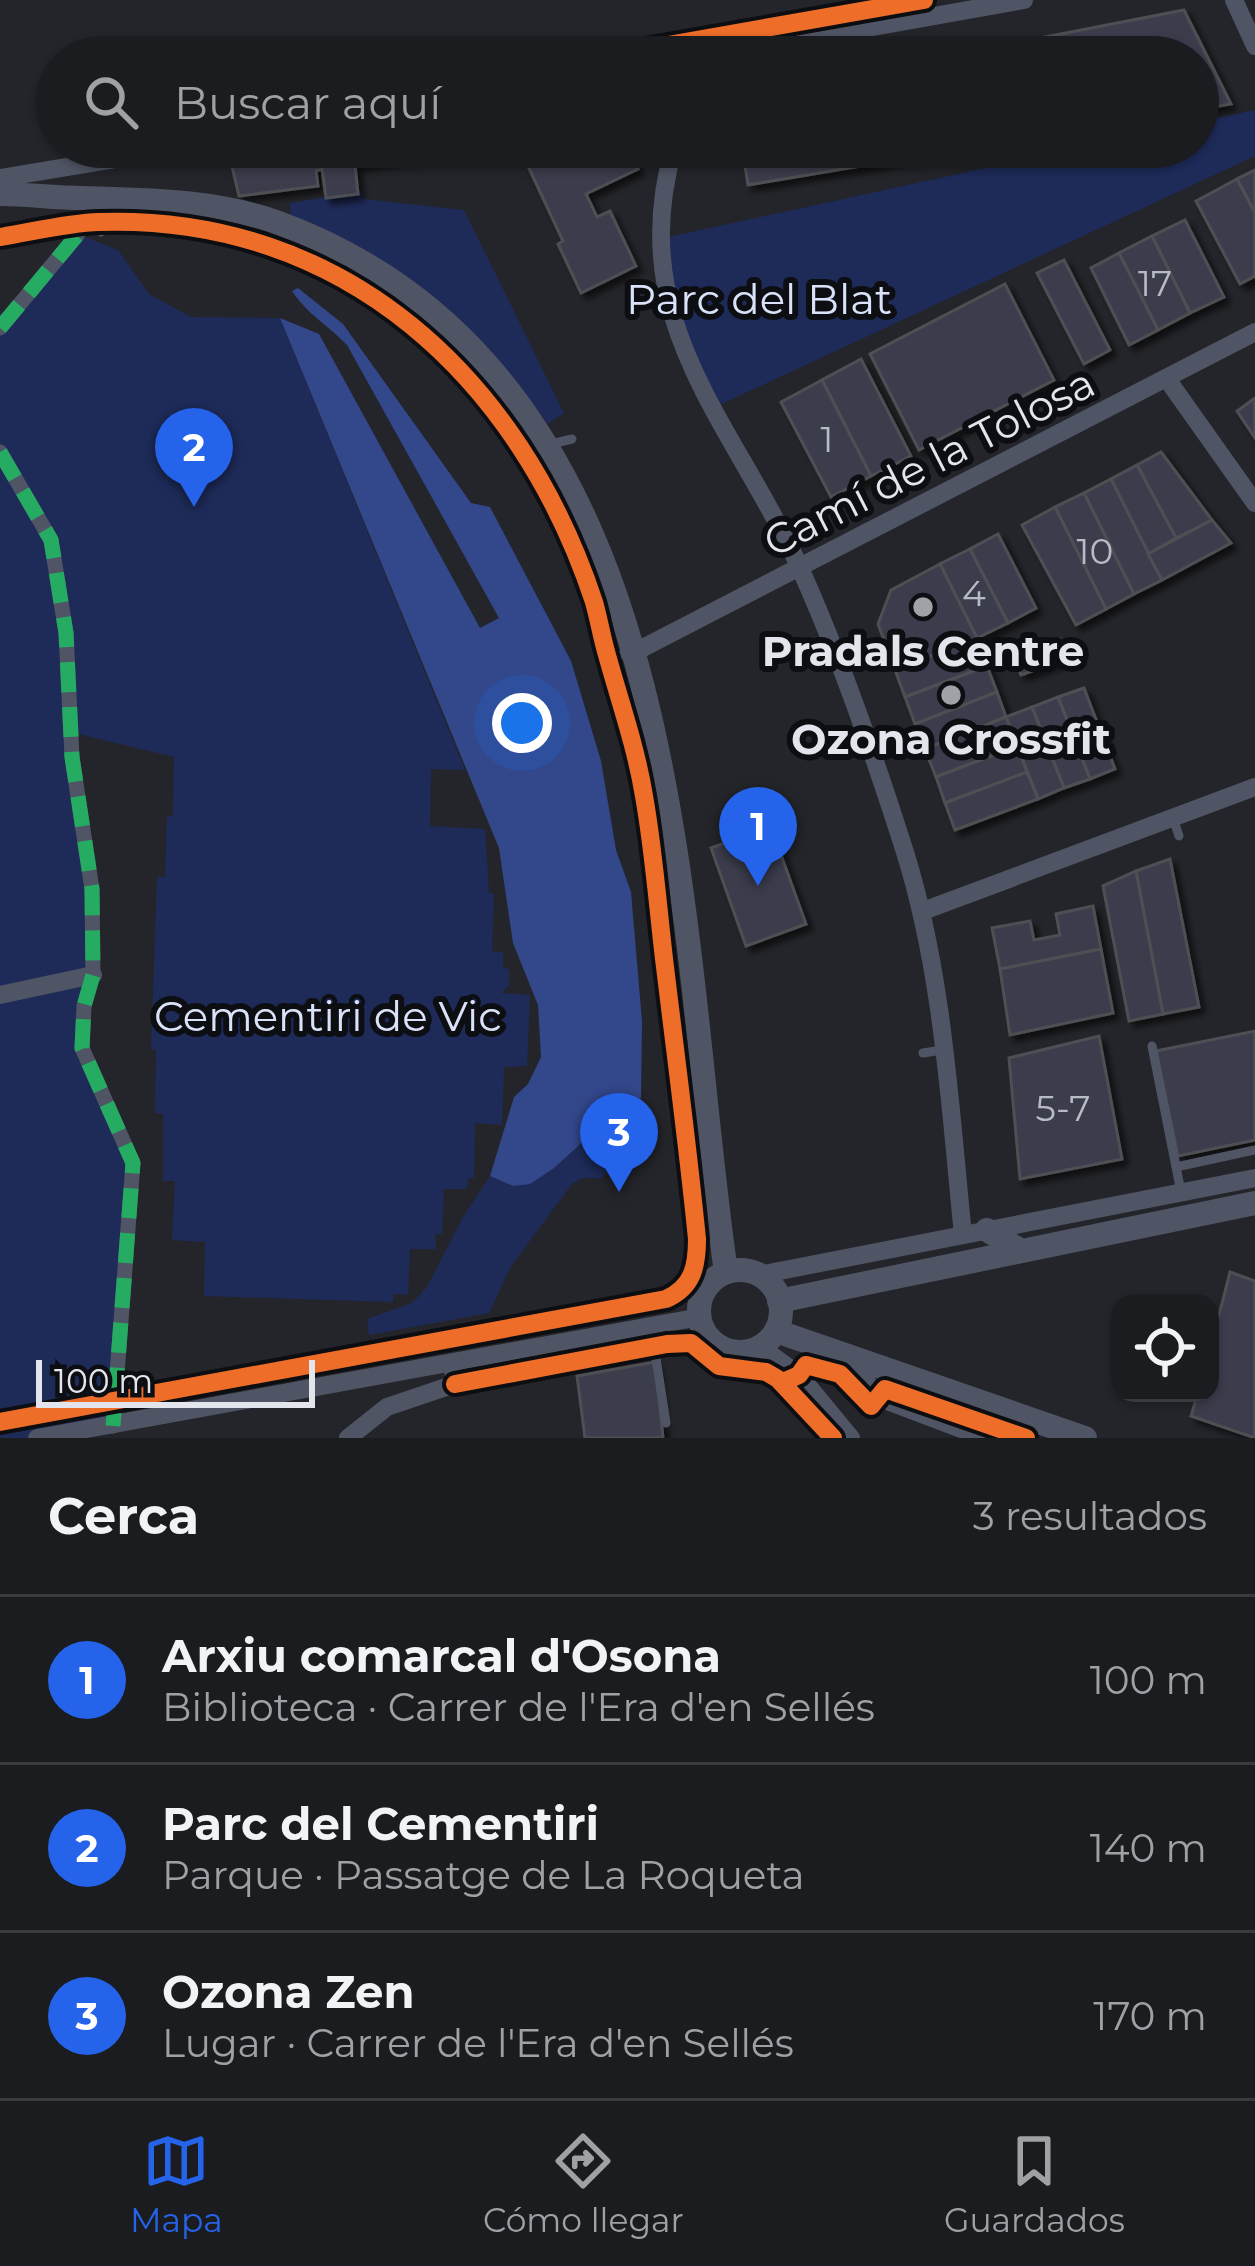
<!DOCTYPE html>
<html lang="es">
<meta charset="utf-8">
<style>
body{margin:0;font-family:Montserrat,sans-serif;background:#242529;color:#f1f3f6}
.controls{position:absolute;right:36px;bottom:36px;display:grid;overflow:hidden;border-radius:24px;box-shadow:0 3px 9px #0004}
.controls button{width:108px;height:108px;display:grid;place-items:center;padding:0;border:0;border-bottom:3px solid #393a3e;background:#1b1c20;color:#f1f3f6;font:60px sans-serif}
.scale{position:absolute;left:36px;bottom:30px;width:279px;box-sizing:border-box;padding-left:12px;border:6px solid #e2e5eb;border-top:0;font-size:33px;line-height:42px;white-space:nowrap;color:#e2e5eb;-webkit-text-stroke:9px #0c0e12;paint-order:stroke}
.you{position:absolute;left:522px;top:723px;width:42px;height:42px;margin:-30px;border:9px solid #fff;border-radius:50%;background:#1a73e8;box-shadow:0 0 0 18px #1a73e833}
.badge{display:grid;place-items:center;width:78px;height:78px;border-radius:50%;background:#2563eb;color:#fff;font-size:39px;font-weight:700}
.pin{position:absolute;translate:-50% -99px;filter:drop-shadow(0 3px 6px #0008)}
.pin::after{content:'';position:absolute;top:63px;width:42px;height:36px;background:inherit;clip-path:polygon(0 0,100% 0,50% 100%)}
.list{margin:0;padding:0;list-style:none}
h2{display:flex;justify-content:space-between;align-items:center;height:156px;margin:0;padding:0 48px;font-size:51px}
h2 small{font-size:39px;font-weight:400;color:#a0a1a5}
.list li{display:grid;grid-template-columns:78px 1fr auto;gap:36px;align-items:center;box-sizing:border-box;height:168px;padding:0 48px;border-top:3px solid #393a3e}
.list b{display:block;font-size:45px;white-space:nowrap}
.list p{margin:0;font-size:39px;white-space:nowrap;color:#a0a1a5}
.list em{font-size:39px;font-style:normal;color:#a0a1a5}
.icon{flex:none;width:66px;height:66px;fill:none;stroke:currentColor;stroke-width:2;stroke-linecap:round;stroke-linejoin:round}
.map{position:relative;flex:none;width:1255px;height:1438px;overflow:hidden}
.search{position:absolute;background:#1b1c20;box-shadow:0 3px 9px #0004;left:36px;right:36px;top:36px;height:132px;display:flex;align-items:center;gap:30px;box-sizing:border-box;padding:0 42px;border-radius:66px;color:#a0a1a5;font-size:45px}
.sheet{height:660px;background:#1b1c20}
nav{display:flex;justify-content:space-around;align-items:center;box-sizing:border-box;height:168px;border-top:3px solid #393a3e;background:#1b1c20;font-size:33px;color:#a0a1a5}
nav a{display:grid;justify-items:center;gap:6px}
nav .on{color:#2563eb}
.map>svg:first-child{display:block}
.green{fill:#1e2b59}
.forest{fill:#33478b}
.building{fill:#3a3e4e;stroke:#4e4f53;stroke-width:3;filter:url(#shadow)}
.lines{fill:none;stroke-linecap:round;stroke-linejoin:round}
.service{stroke:#4f5564;stroke-width:9}
.pedestrian{stroke:#4f5564;stroke-width:15}
.minor{stroke:#4f5564;stroke-width:18}
.tertiary{stroke:#4f5564;stroke-width:24}
.quiet{stroke:#26ab63;stroke-width:15;stroke-dasharray:30 15;stroke-linecap:butt}
.cycleway-casing{stroke:#0c0e12;stroke-width:26}
.cycleway{stroke:#ee6e29;stroke-width:18}
.poi-dot{fill:#a0a2a7;stroke:#0c0e12;stroke-width:4.5}
.labels{text-anchor:middle;stroke-width:12;stroke-linejoin:round;paint-order:stroke}
.number-label{font-size:36px;fill:#b8bbc4}
.park-label{font-size:42px;fill:#dae2f9;stroke:#0c0e12}
.street-label{font-size:42px;fill:#e2e5eb;stroke:#0c0e12}
.poi-label{font-size:42px;font-weight:bold;fill:#e2e5eb;stroke:#0c0e12}
</style>
<div class="map">
<svg width="1255" height="1438" viewBox="0 0 1255 1438">
<defs>
<filter id="shadow"><feDropShadow dx="5.5" dy="5.5" stdDeviation="3" flood-color="#0009"/></filter>
</defs>
<rect width="100%" height="100%" fill="#24252a"/>
<g class="green">
<path d="M1255 110V156L713 408 704 391 659 239 1083 147H1198V122Z"/>
<path d="M362 191 363 199 464 210 564 413 548 424C471 322 411 266 291 216L290 203Z"/>
<path d="M78 234 118 250 149 294 191 317 280 318 465 770 431 769 430 826 485 829 489 893 494 894 492 951 503 952V968L509 969V986L501 993 530 995 527 1066 504 1067 502 1125 475 1123 474 1178H468L467 1189H444L442 1234H435L436 1249H410L408 1295 394 1294 393 1302 204 1296 205 1242 172 1240 175 1181H163V1114L155 1113 156 1050 151 1049 157 877H165L167 816H173L174 757 70 732 92 890 82 1048 133 1163 113 1426 37 1438H0V313L14 311Z"/>
<path d="M641 1098 631 1128 602 1157 610 1166 602 1178H582L572 1184 511 1266 489 1313 369 1335 367 1319 412 1303 427 1287 463 1217 490 1176 513 1186 554 1168 618 1110Z"/>
</g>
<path class="forest" d="M298 288 343 324 471 503 490 507 571 661 601 761 616 850 631 892 642 1021 641 1098 618 1110 554 1168 530 1184 513 1186 490 1176 514 1097 528 1084 541 1057 538 1005 513 943 499 848 280 318 319 334 480 628 499 618 347 345C328 325 307 314 292 291Z"/>
<g class="building">
<path d="M1184 10 1231 104 1198 110V57H974L973 51Z"/>
<path d="M309 147H421L425 155 355 165 358 194 326 198 322 169 316 171 318 186 239 196 230 158Z"/>
<path d="M519 147H628L638 169 586 194 597 217 610 211 636 266 581 293 558 244 563 241Z"/>
<path d="M742 147H968V148L748 185Z"/>
<path d="M1255 170V213L1237 179Z"/>
<path d="M1237 179 1255 213V276L1240 284 1196 201Z"/>
<path d="M1185 220 1224 297 1190 313 1152 236Z"/>
<path d="M1152 236 1190 313 1158 330 1119 253Z"/>
<path d="M1119 253 1158 330 1129 345 1091 268Z"/>
<path d="M1064 260 1110 350 1084 364 1037 273Z"/>
<path d="M1005 284 1054 380 919 450 870 354Z"/>
<path d="M861 359 911 456 871 476 822 380Z"/>
<path d="M822 380 871 476 831 497 781 402Z"/>
<path d="M1255 398V438L1237 411Z"/>
<path d="M1161 452 1212 520 1176 538 1137 465Z"/>
<path d="M1137 465 1176 538 1148 554 1111 479Z"/>
<path d="M1111 479 1162 580 1134 594 1084 493Z"/>
<path d="M1084 493 1134 594 1106 609 1055 507Z"/>
<path d="M1055 507 1106 609 1076 625 1022 525Z"/>
<path d="M1212 520 1231 543 1162 580 1148 554Z"/>
<path d="M998 534 1036 608 1008 623 970 549Z"/>
<path d="M970 549 1008 623 977 638 940 564Z"/>
<path d="M940 564 977 638 895 670 878 624 891 590Z"/>
<path d="M977 638 987 666 905 697 895 670Z"/>
<path d="M1060 639 1067 658 1021 675 1014 656Z"/>
<path d="M987 666 997 692 915 724 905 697Z"/>
<path d="M1084 688 1115 769 1090 779 1058 697Z"/>
<path d="M997 692 1006 717 925 749 915 724Z"/>
<path d="M1058 697 1090 779 1064 788 1032 707Z"/>
<path d="M1032 707 1064 788 1038 799 1006 717Z"/>
<path d="M1006 717 1017 746 936 777 925 749Z"/>
<path d="M1017 746 1027 772 945 803 936 777Z"/>
<path d="M1027 772 1038 799 955 830 945 803Z"/>
<path d="M771 827 806 924 746 946 711 848Z"/>
<path d="M1170 859 1199 1007 1163 1014 1136 871Z"/>
<path d="M1136 871 1163 1014 1129 1021 1103 886Z"/>
<path d="M1093 906 1101 949 1000 969 992 928 1030 921 1034 940 1060 935 1056 914Z"/>
<path d="M1101 949 1113 1013 1010 1035 1000 969Z"/>
<path d="M1255 1031V1140L1178 1156 1156 1051Z"/>
<path d="M1099 1036 1122 1159 1020 1179 1009 1058Z"/>
<path d="M1230 1272 1255 1281V1438L1191 1416 1198 1393H1210V1351Z"/>
<path d="M655 1362 663 1438H585L577 1376Z"/>
</g>
<g class="lines">
<g class="service">
<path d="M83 203 101 232"/>
<path d="M547 445 572 439"/>
<path d="M607 658 630 653"/>
<path d="M1173 818 1179 836"/>
<path d="M1152 1046 1181 1192"/>
<path d="M923 1053 942 1050"/>
<path d="M684 1132 707 1130"/>
<path d="M1176 1167 1255 1150"/>
<path d="M651 1326 666 1423"/>
</g>
<g class="pedestrian">
<path d="M0 328 78 234"/>
<path d="M0 452 51 540 66 633 72 757 92 889 93 975 84 1006 82 1048 133 1163 113 1426"/>
</g>
<g class="minor">
<path d="M1234 0 1255 46"/>
<path d="M704 57 1024 0"/>
<path d="M674 147C623 322 733 422 800 568 841 659 874 755 904 849 943 972 950 1107 963 1235"/>
<path d="M0 178 187 147"/>
<path d="M1167 379 1255 503"/>
<path d="M635 652 1255 332"/>
<path d="M923 911 1255 787"/>
<path d="M0 995 93 975"/>
<path d="M759 1275 1255 1178"/>
<path d="M759 1346 799 1375 851 1438"/>
<path d="M849 1357 877 1397 985 1438"/>
<path d="M37 1438 700 1317"/>
<path d="M348 1438 387 1407 455 1384 452 1363"/>
</g>
<g class="tertiary">
<path d="M0 194C27 194 54 198 82 198 147 200 216 200 279 223 693 376 674 911 726 1272"/>
<path d="M987 1230 1018 1249"/>
<circle cx="740" cy="1311" r="41"/>
<path d="M779 1301 1255 1203"/>
<path d="M776 1331 1085 1438"/>
</g>
<g class="quiet">
<path d="M0 328 78 234"/>
<path d="M0 452 51 540 66 633 72 757 92 889 93 975 84 1006 82 1048 133 1163 113 1426"/>
</g>
<g class="cycleway-casing">
<g id="cycleway">
<path d="M600 57 924 0"/>
<path d="M0 237C32 232 66 223 99 222 344 214 520 378 594 602 599 620 602 638 607 655 620 702 636 747 644 796 654 852 658 910 665 967 676 1058 688 1148 697 1239 697 1266 693 1287 666 1299L0 1422"/>
<path d="M783 1382 799 1375 806 1365 840 1374 871 1406 885 1389 1026 1438"/>
<path d="M455 1384 667 1344 691 1343 719 1366 766 1372 778 1379 833 1438"/>
</g>
</g>
<use href="#cycleway" class="cycleway"/>
</g>
<g class="poi-dot">
<circle cx="923" cy="607" r="12"/>
<circle cx="951" cy="695" r="12"/>
</g>
<g class="labels">
<g class="number-label">
<text x="1155" y="296">17</text>
<text x="827" y="452">1</text>
<text x="1095" y="564">10</text>
<text x="974" y="606">4</text>
<text x="1063" y="1121">5-7</text>
</g>
<g class="park-label">
<text x="759" y="314">Parc del Blat</text>
<text x="328" y="1031">Cementiri de Vic</text>
</g>
<g class="street-label">
<text transform="translate(929 462) rotate(-27)" y="15">Camí de la Tolosa</text>
</g>
<g class="poi-label">
<text x="923" y="666">Pradals Centre</text>
<text x="951" y="754">Ozona Crossfit</text>
</g>
</g>
</svg>
<div class="controls">
<button><svg class="icon" aria-label="locate" viewBox="0 0 24 24"><circle cx="12" cy="12" r="6"/><path d="M12 2v4M12 18v4M2 12h4M18 12h4"/></svg></button>
</div>
<div class="scale">100 m</div>
<div class="you"></div>
<div class="pin badge" style="left:758px;top:886px">1</div>
<div class="pin badge" style="left:194px;top:507px">2</div>
<div class="pin badge" style="left:619px;top:1192px">3</div>
<div class="search"><svg class="icon" aria-label="search" viewBox="0 0 24 24"><circle cx="10" cy="10" r="6"/><path d="M15 15l6 6"/></svg>Buscar aquí</div>
</div>
<section class="sheet">
<h2>Cerca<small>3 resultados</small></h2>
<ul class="list">
<li><span class="badge">1</span><div><b>Arxiu comarcal d'Osona</b><p>Biblioteca · Carrer de l'Era d'en Sellés</p></div><em>100 m</em></li>
<li><span class="badge">2</span><div><b>Parc del Cementiri</b><p>Parque · Passatge de La Roqueta</p></div><em>140 m</em></li>
<li><span class="badge">3</span><div><b>Ozona Zen</b><p>Lugar · Carrer de l'Era d'en Sellés</p></div><em>170 m</em></li>
</ul>
</section>
<nav>
<a class="on"><svg class="icon" aria-label="map" viewBox="0 0 24 24"><path d="M3 6l6-2 6 2 6-2v14l-6 2-6-2-6 2zM9 4v14M15 6v14"/></svg>Mapa</a>
<a><svg class="icon" aria-label="directions" viewBox="0 0 24 24"><path d="M12 3l9 9-9 9-9-9zM9 14v-3h6M13 9l2 2-2 2"/></svg>Cómo llegar</a>
<a><svg class="icon" aria-label="saved" viewBox="0 0 24 24"><path d="M7 4h10v16l-5-4-5 4z"/></svg>Guardados</a>
</nav>
